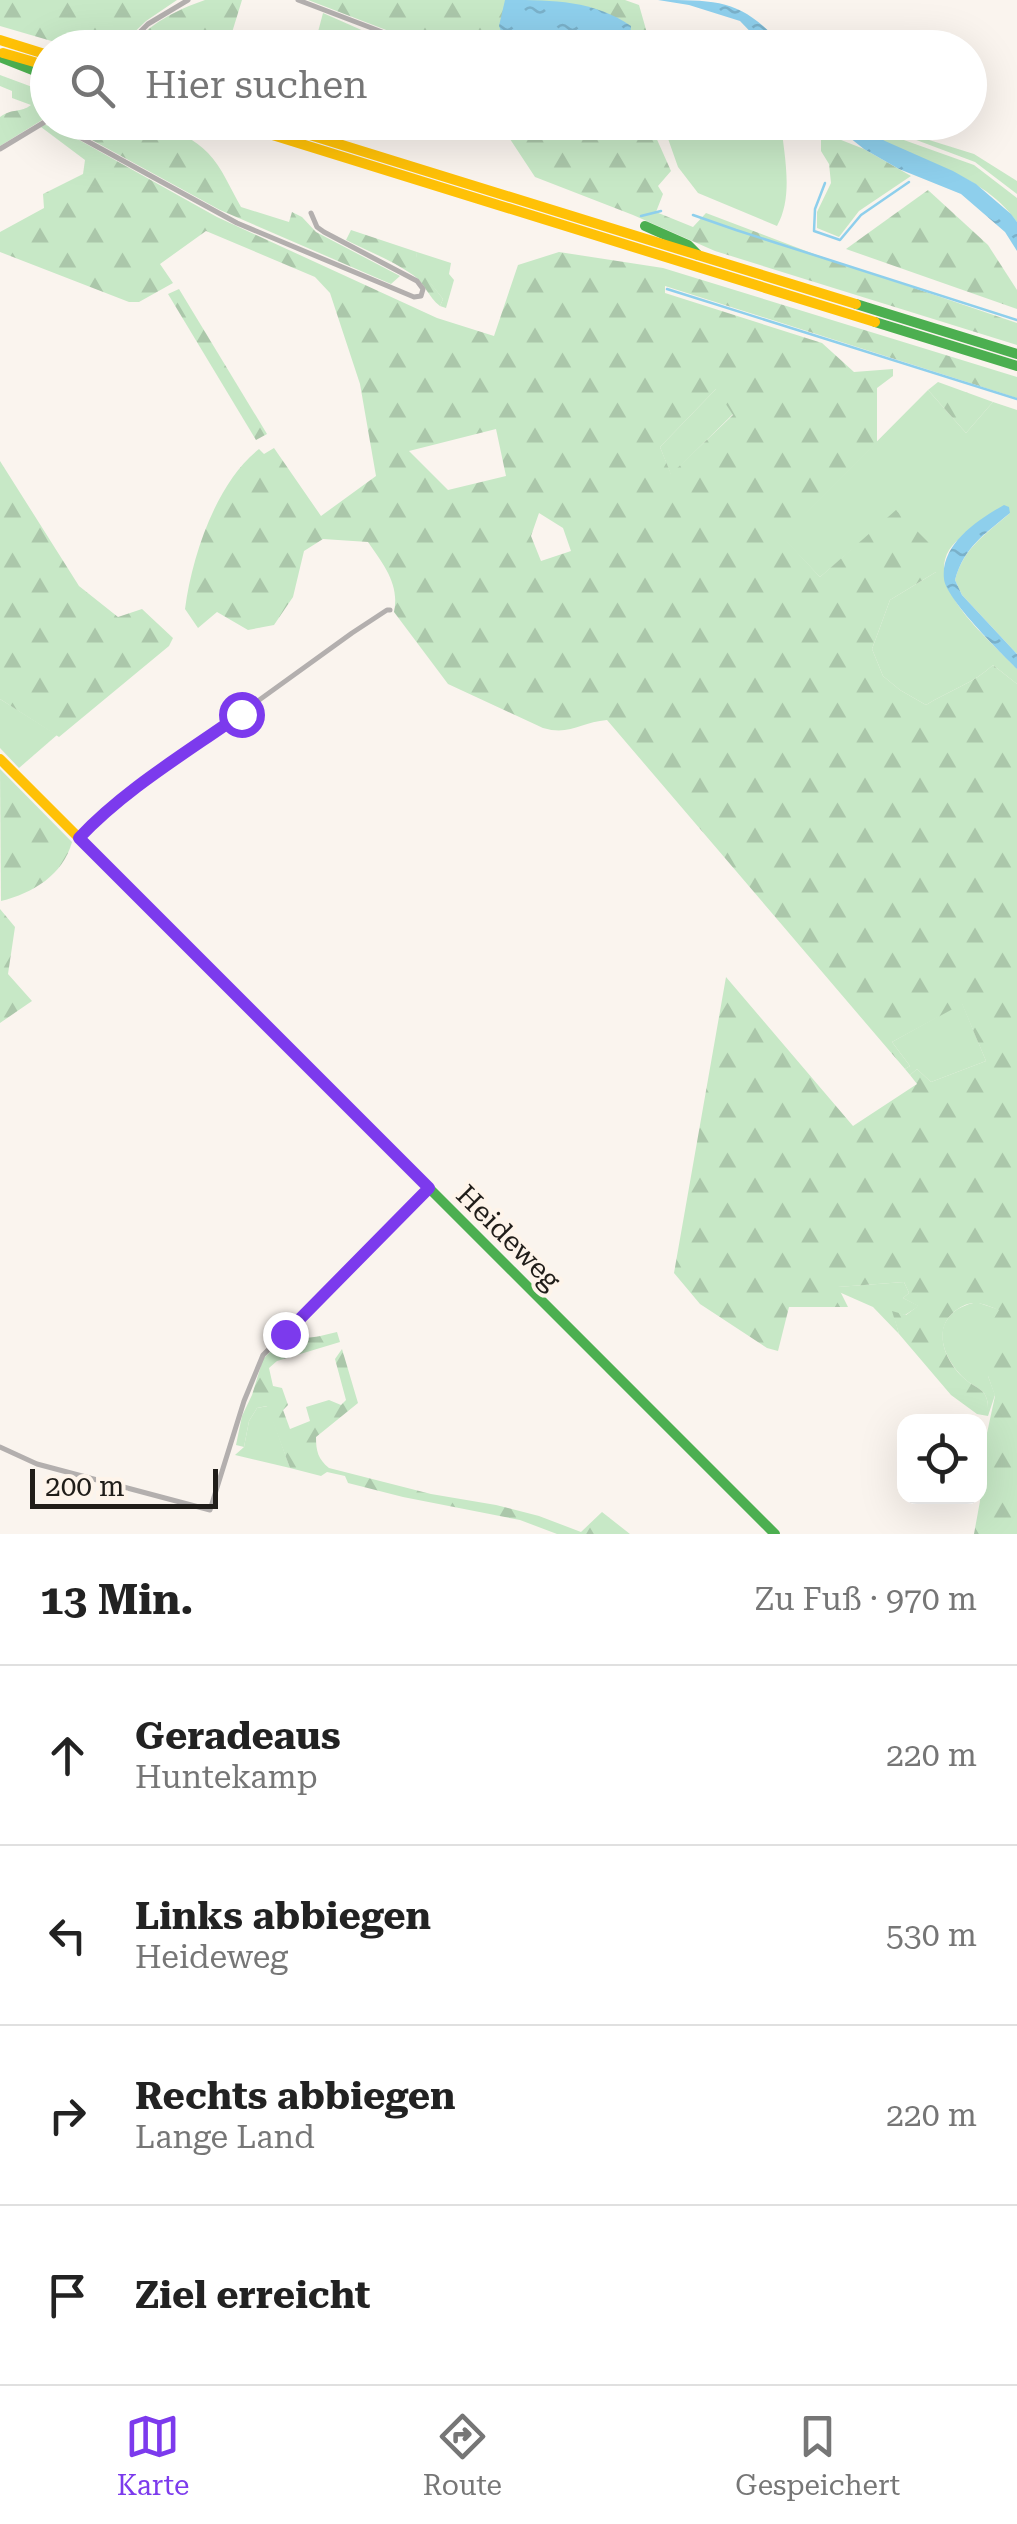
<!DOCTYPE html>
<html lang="de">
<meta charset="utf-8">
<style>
body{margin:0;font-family:"Roboto Serif",serif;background:#f2f2f2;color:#222}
.controls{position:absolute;right:30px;bottom:30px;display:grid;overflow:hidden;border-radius:20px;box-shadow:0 10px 40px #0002}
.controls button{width:90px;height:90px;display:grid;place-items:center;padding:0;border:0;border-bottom:2px solid #e0e0e0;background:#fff;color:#222;font:50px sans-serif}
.scale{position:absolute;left:30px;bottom:25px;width:188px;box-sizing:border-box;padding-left:10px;border:5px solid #201d19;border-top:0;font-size:28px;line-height:35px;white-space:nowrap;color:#201d19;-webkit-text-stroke:8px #fef4ea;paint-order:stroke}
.stop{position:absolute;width:30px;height:30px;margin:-22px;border:8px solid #7c3aed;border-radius:50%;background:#fff}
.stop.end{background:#7c3aed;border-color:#fff;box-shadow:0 2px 10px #0008}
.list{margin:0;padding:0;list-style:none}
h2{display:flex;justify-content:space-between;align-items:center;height:130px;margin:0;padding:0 40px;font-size:42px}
h2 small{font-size:32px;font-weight:400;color:#767676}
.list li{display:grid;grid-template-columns:65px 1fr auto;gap:30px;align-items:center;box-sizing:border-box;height:180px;padding:0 40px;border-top:2px solid #e0e0e0}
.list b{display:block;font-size:38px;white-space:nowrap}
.list p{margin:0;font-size:32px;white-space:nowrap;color:#767676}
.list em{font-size:32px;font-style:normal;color:#767676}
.icon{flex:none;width:55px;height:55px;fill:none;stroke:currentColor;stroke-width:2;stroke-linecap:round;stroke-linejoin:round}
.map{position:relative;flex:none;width:1017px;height:1534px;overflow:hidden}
.search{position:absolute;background:#fff;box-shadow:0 10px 40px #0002;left:30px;right:30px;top:30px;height:110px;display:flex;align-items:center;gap:25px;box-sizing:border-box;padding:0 35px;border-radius:55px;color:#767676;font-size:38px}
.sheet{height:850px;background:#fff}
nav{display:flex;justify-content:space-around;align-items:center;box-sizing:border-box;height:140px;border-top:2px solid #e0e0e0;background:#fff;font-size:28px;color:#767676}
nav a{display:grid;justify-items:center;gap:5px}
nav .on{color:#7c3aed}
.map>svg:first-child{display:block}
.green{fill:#c7e8c6}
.forest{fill:url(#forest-firs);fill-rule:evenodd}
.water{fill:url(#water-ripples)}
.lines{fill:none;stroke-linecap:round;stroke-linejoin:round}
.stream{stroke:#8ecfec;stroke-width:2.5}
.street{stroke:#b3afae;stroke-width:5}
.fast{stroke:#4caf50;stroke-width:10}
.slow{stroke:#ffc107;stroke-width:10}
.route{stroke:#7c3aed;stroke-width:12}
.labels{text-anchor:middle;stroke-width:8;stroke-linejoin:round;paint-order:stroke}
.street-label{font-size:28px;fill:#201d19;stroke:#fef4ea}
</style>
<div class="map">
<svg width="1017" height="1534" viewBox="0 0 1017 1534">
<defs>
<pattern id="forest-firs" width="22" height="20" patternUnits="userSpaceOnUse" patternTransform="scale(2.5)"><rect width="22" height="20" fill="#c7e8c6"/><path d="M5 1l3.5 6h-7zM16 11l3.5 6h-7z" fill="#abc7aa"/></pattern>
<pattern id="water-ripples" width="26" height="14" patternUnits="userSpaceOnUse" patternTransform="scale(2.5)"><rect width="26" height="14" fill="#8ecfec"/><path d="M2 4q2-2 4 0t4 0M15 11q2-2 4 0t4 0" fill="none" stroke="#7ab1ca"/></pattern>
</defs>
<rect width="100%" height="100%" fill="#faf4ee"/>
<g class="green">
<path d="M659 123H781C784 155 794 196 777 226L698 193 678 167 666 133Z"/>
<path d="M853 123H866L887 134 974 165 1017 198V222C978 166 904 162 853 123Z"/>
<path d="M871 123H884L897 130 974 154 1017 181V194L975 162Z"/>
<path d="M417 252 451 263 449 274 454 280 446 308 440 306 443 299 415 264Z"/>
<path d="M717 388 733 414 671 475 660 447Z"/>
<path d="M928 390 966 433 993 402 1017 410V654L962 595 955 580C964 547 985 535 1010 513 996 519 980 525 967 533 904 573 987 636 1017 669V684L993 665C974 683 948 691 926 705L900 690 883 676 872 649 890 600 936 572 897 511 820 577 782 537Z"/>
<path d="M0 699 57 735 19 768 0 748Z"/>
<path d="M962 1003 986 1061 931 1082 917 1069 910 1075 905 1069 910 1066 892 1042Z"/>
<path d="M904 1282 909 1293 903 1298 919 1306 905 1315 893 1312 899 1334 873 1307 839 1292 837 1287Z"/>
<path d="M976 1302 1000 1310 988 1376 995 1395 988 1416C988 1408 989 1401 984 1393 979 1387 971 1385 965 1379 949 1365 933 1336 949 1317 956 1308 966 1305 976 1302Z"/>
<path d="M268 1406 290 1468 235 1455 244 1447 249 1421 257 1408Z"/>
</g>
<g class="forest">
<path d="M0 0H177L146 21 118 48 72 47 0 26Z"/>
<path d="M205 0H242L230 39 217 37 183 47H130C149 24 176 10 205 0Z"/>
<path d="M308 0H625L639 5 649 40 648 48 423 47 407 38Z"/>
<path d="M323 13 400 47H314Z"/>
<path d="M0 75 35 88 38 83 48 86 47 117 0 146V117C12 108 21 113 31 105L12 98V91L0 86Z"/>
<path d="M72 123C117 122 173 117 208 153 222 167 231 190 241 207L289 222 292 212 302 217 316 232 400 276 391 284 220 210 79 133Z"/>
<path d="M490 123H637L655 135 671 171 658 186 663 194 656 212 693 227 706 213 814 254 1017 323V345L715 251 633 215 535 177 506 133Z"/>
<path d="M43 124 63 131 217 217 437 318 494 336 518 265 559 252 663 268 1017 377V398L665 286V293L822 343 854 372 893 369V376L877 388V442L783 537 820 577 896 510 943 557 936 572 890 600 872 649 883 676 900 690 926 705C948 691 974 683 993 665L1017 684V1534H974L980 1501 987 1433 995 1396 988 1376 985 1354 987 1330 999 1310C981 1303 972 1298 955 1311 931 1330 946 1363 965 1379 971 1385 979 1387 984 1393 989 1401 988 1408 988 1416L977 1414 951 1395 899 1334 892 1311 906 1315 918 1306 903 1298 909 1293 904 1282 838 1287 848 1307H789L778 1351 767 1348 700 1304 674 1273 726 977 853 1126 917 1084 910 1075 917 1069 931 1082 986 1061 962 1004 892 1042 910 1066 905 1069 607 720C581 722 570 736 543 728L448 684 394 612C400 584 383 564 368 542L323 539 304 551 293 597 274 625 248 630 217 612 198 628 185 609C192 556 216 483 259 449L264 454 274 448 321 516 376 476 360 384 330 293 315 277 206 231 160 264 173 283 139 302H129L0 252V232L44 208 43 194 83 174 85 160 41 127ZM716 389 733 415 671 474 660 447ZM496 429 506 476 448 490 409 451ZM539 513 563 528 571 551 541 561 531 536Z"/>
<path d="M831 136 864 149 911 176 859 211 839 237 817 228V212L831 183 829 164 821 151V140Z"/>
<path d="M928 190 988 245 1017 290V309L846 249Z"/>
<path d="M351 230 417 252 416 264 443 299 440 306C428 297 425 283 413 275 393 261 368 251 346 240Z"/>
<path d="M179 289 267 434 256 440 168 294Z"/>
<path d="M938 382 993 402 966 433 928 390Z"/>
<path d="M0 461 79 586 118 617 142 609 173 638 169 646 59 737 0 699Z"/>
<path d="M0 769 72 842C63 875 33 893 1 901Z"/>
<path d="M0 909 15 927 8 974 32 1001 0 1023Z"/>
<path d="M337 1332 340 1342 277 1361 269 1368 273 1386 282 1388 288 1405 283 1410 290 1429 310 1421 306 1407 329 1400 341 1405 346 1400 335 1359 342 1349 358 1403 316 1437C316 1451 318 1459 329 1468L431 1494 496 1505 539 1516 581 1532 602 1512 630 1534H557L520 1520 403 1497 348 1483 345 1476 327 1472 321 1476 290 1468 267 1406 257 1408 249 1421 244 1447 236 1445 242 1416 252 1395 263 1359 287 1335C304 1341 320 1336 337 1332Z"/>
</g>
<g class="water">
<path d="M505 0C552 0 593 0 631 26L629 47H507L499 26Z"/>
<path d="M658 0C721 0 742 0 784 47H765L740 21 689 5Z"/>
<path d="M831 123H853L885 141 953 171 976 184 1011 214 1017 222V251L1005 232 961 194 899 169 864 149Z"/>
<path d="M1004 505 1009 507 1010 513C985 534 964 547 955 580L962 595 1017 654V669C1001 653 946 599 944 579 940 545 977 520 1004 505Z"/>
</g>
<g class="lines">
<g class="stream">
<path d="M825 183 815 209 814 231 840 240 861 215 909 182"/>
<path d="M693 215 736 230 1017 320"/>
<path d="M641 216 661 211"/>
<path d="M667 289 1017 399"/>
</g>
<g class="street">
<path d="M298 0 390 35 412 48"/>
<path d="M124 48 148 24 188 0"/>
<path d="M52 122 237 223 414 297 421 296 423 289 417 281 324 232 317 227 311 213"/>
<path d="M0 149 48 120"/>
<path d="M79 838 91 825 140 786 352 633 387 610H390"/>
<path d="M0 1447 37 1464 210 1510 244 1401 263 1355 429 1189"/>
</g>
<g class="fast">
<path d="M0 57 48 76"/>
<path d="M645 226 688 245 698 255"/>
<path d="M856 304 1017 354"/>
<path d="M875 322 1017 366"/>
<path d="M412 1171 775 1534"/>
</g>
<g class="slow">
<path d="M0 40 48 55"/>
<path d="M3 53 48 66"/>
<path d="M231 122 875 322"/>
<path d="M268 122 856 304"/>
<path d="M0 759 412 1171"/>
</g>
</g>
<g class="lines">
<path class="route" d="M241 714C186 753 125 789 79 838L429 1188 285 1334"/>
</g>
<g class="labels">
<g class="street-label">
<text transform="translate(509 1237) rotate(45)" y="10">Heideweg</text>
</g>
</g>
</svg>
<div class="controls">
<button><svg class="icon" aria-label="locate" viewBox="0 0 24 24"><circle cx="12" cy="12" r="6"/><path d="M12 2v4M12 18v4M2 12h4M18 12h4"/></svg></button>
</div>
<div class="scale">200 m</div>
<div class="stop" style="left:241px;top:714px"></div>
<div class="stop end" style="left:285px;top:1334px"></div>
<div class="search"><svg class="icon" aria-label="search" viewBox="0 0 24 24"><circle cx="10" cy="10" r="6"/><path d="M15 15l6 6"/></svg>Hier suchen</div>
</div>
<section class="sheet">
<h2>13 Min.<small>Zu Fuß · 970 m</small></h2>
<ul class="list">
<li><svg class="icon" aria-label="ahead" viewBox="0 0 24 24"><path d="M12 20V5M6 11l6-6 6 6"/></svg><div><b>Geradeaus</b><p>Huntekamp</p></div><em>220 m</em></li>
<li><svg class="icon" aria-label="left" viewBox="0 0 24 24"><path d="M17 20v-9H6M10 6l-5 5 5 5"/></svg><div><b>Links abbiegen</b><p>Heideweg</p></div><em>530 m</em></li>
<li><svg class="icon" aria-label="right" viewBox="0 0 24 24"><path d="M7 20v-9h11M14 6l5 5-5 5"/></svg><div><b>Rechts abbiegen</b><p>Lange Land</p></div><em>220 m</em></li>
<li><svg class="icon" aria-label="arrive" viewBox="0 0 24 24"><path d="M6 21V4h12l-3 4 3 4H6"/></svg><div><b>Ziel erreicht</b></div></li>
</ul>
</section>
<nav>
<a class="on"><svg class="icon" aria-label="map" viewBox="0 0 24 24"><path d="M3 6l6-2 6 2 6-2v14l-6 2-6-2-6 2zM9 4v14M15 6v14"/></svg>Karte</a>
<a><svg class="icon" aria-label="directions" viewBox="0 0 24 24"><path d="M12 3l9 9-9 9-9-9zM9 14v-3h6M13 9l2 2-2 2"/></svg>Route</a>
<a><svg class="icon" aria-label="saved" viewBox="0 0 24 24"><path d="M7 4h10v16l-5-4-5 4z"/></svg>Gespeichert</a>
</nav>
